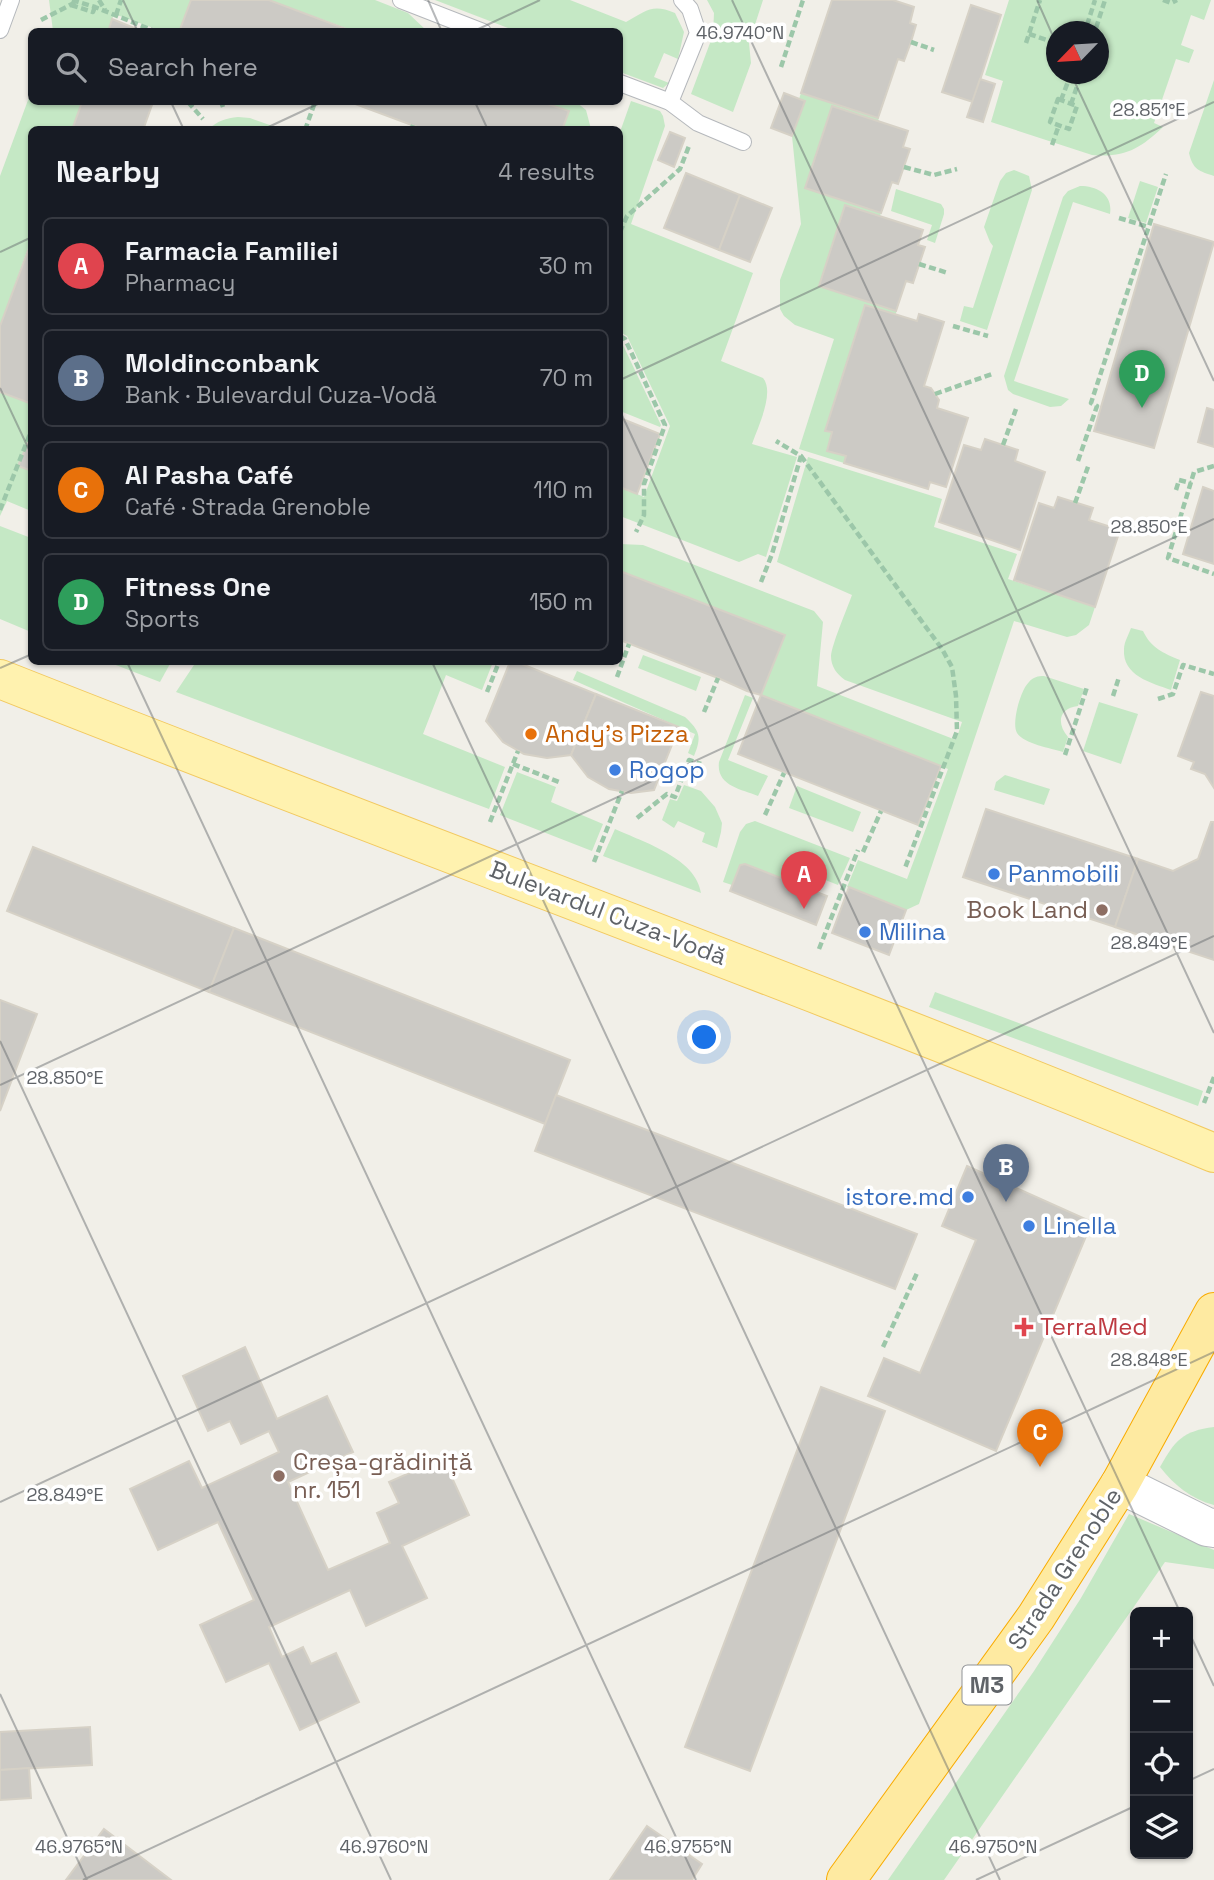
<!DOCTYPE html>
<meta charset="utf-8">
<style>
body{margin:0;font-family:"Space Grotesk",sans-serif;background:#20242c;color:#f1f3f6}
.controls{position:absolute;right:21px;bottom:21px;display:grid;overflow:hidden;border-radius:10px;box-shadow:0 2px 5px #0004}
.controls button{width:63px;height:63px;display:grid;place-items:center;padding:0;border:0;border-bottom:2px solid #363941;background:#171b24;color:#f1f3f6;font:35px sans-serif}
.compass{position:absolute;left:1046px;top:21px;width:63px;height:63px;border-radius:50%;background:#171b24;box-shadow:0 2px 5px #0004;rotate:245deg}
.you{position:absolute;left:705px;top:1038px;width:24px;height:24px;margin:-18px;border:5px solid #fff;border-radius:50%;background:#1a73e8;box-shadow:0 0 0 10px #1a73e833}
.badge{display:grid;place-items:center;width:46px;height:46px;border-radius:50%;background:#ea4335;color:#fff;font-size:23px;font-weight:700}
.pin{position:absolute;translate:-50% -58px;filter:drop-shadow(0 2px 4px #0008)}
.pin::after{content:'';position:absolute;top:37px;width:24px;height:21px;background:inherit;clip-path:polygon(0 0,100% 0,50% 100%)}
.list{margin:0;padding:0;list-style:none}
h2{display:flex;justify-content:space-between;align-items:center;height:91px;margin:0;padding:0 28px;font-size:30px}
h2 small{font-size:23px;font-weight:400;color:#9ea1a6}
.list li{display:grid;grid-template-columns:46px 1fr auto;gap:21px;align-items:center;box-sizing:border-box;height:98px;margin:0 14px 14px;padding:0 14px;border:2px solid #363941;border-radius:10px}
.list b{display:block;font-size:26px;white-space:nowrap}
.list p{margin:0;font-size:23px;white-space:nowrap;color:#9ea1a6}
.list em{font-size:23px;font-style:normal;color:#9ea1a6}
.icon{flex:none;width:38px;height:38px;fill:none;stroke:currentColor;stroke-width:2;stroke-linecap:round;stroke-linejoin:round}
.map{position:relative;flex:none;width:1214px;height:1880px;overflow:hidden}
.search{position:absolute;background:#171b24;box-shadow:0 2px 5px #0004;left:28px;top:28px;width:595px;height:77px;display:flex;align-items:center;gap:18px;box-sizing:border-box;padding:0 24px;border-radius:10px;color:#9ea1a6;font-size:26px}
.panel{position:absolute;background:#171b24;box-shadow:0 2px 5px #0004;left:28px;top:126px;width:595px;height:539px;border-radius:10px}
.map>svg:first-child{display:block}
.green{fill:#c5e8c5;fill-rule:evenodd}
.building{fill:#cccac5;stroke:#d6d1c6;stroke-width:2}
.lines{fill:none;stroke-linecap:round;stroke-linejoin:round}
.service-casing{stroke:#b5b8bc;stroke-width:18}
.tertiary-casing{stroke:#b5b8bc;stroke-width:40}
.primary-casing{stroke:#f2c960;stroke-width:40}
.trunk-casing{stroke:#f9ab00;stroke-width:40}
.path{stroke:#9cc7a9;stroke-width:4.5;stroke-dasharray:7 3.5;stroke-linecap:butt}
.service{stroke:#fff;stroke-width:16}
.tertiary{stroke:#fff;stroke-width:38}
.primary{stroke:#fff2af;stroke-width:38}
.trunk{stroke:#feeaa1;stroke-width:38}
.ticks{fill:none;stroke:#5f6368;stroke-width:2;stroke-opacity:0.45}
.food-dot{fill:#e8710a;stroke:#fff;stroke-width:2.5}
.shop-dot{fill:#3f7fe0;stroke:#fff;stroke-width:2.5}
.education-dot{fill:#8d6e63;stroke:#fff;stroke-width:2.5}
.health-dot{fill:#e0444e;stroke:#fff;stroke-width:2.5}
.labels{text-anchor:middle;stroke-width:7;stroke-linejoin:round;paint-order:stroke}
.shield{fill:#fff;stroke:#8f9295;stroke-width:2}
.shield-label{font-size:23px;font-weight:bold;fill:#5f6368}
.food-label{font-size:24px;fill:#c56008;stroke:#fff;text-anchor:start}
.shop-label{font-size:24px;fill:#366cbe;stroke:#fff;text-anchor:start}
.education-label{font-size:24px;fill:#785e54;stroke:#fff;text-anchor:end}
.street-label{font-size:24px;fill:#5f6368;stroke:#fff}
.health-label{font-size:24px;fill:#be3a42;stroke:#fff;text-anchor:start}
.ticks-label{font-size:18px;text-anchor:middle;fill:#5f6368;stroke:#fff;stroke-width:7;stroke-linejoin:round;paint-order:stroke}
</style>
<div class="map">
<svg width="1214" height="1880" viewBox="0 0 1214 1880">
<rect width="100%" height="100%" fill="#f1efe8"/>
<g class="green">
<path d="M49 0H191L179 32 162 31 114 14 108 31H53Z"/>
<path d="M269 0H375L408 13 427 31H354Z"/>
<path d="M435 0H570L626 22C646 11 652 3 675 13L684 32 678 59 664 53 654 77 669 83 663 88 620 72V32L516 31Z"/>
<path d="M707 0H763L749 43 751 63 733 112 691 94 713 35 714 13Z"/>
<path d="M1009 0H1211L1204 20 1191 15 1181 45 1194 50 1189 63 1176 59 1154 123 1163 127C1140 149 1124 158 1092 155L991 122 1003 81 985 75ZM1056 32H1098V74H1056Z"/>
<path d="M1214 80V176C1199 171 1193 170 1189 153Z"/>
<path d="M31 92 32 102H82L72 129 32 130 31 240 0 326V176Z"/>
<path d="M801 93 878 118 879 122 832 106 805 187 881 213 880 216 845 205 820 286 896 311V314L865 306 825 430 832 432 827 451 846 456 844 463 799 449 834 339 795 325 784 316 780 309V280L801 224 792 136 805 102 799 99Z"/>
<path d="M631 101 660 111 663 116 665 126 631 224 753 273 721 361 763 378C775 392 758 427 752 444L797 457 766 557 758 554 739 562 620 516 621 487 644 497 670 426 627 336 620 332V132Z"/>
<path d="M542 102H576L586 110 591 129H562L568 111Z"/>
<path d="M238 117 250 118 281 129H209C217 121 226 118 238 117Z"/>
<path d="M1014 170 1029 176 1032 190 987 330 960 321 964 306 973 308 993 246 990 242 984 227 1000 181 1006 173Z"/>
<path d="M1140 181 1158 187 1146 223 1128 218Z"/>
<path d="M1080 186C1098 186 1113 195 1110 214L1073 202 1014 381 1069 399 1061 406 1050 407 1013 394 1008 390 1004 376 1063 197 1068 191Z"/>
<path d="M896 189 941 204 944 209V214L935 243 927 240 932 225 891 211Z"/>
<path d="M620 342 622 343 661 425 660 427 620 411Z"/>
<path d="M0 392 32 404 31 434 19 465 31 471V511L7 501 0 516Z"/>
<path d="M808 457 942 499 934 527 1017 554 1008 579 1095 607 1089 625 1076 635 1067 637 1014 621 919 904 906 910 847 887 858 860 907 879 948 769 761 695 784 635 620 571V544L643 545 814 611 823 622 817 686 956 740 962 722 845 680C837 674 831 667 831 656 832 644 847 609 852 595L777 562Z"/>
<path d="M0 526 31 538V632L0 619Z"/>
<path d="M1131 628 1143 631C1151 648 1163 653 1180 660L1171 690C1152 683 1122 676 1124 649 1124 642 1129 634 1131 628Z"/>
<path d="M643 655 701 677 696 691 638 668Z"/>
<path d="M108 662H171L160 682Z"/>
<path d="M196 662H493L482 690 446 675 423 734 505 767 489 809 176 692Z"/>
<path d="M577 671 685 717C700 731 702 737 694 756L688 753 695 734 573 680Z"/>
<path d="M1044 676 1084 689 1078 706C1059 708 1056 723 1068 737L1063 752C1051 748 1024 744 1017 733 1011 723 1021 689 1029 682 1033 677 1038 676 1044 676Z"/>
<path d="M745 695 753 698 728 760 768 776 758 796C741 789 716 786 719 762Z"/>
<path d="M1099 702 1138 714 1121 764 1083 751Z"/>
<path d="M517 772 556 787 551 802 603 824 592 851 500 815Z"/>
<path d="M1005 775 1050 789 1044 805 994 790 996 782Z"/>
<path d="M684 785 701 791 715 807 722 823 721 832 717 848 702 842 705 833 678 821 674 828 662 820 670 799 677 801Z"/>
<path d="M797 786 861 812 853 832 789 808Z"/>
<path d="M755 821 850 858 838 885 795 868 790 881 745 864 740 865 732 885 723 882 740 832 746 824Z"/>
<path d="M615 829C643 842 696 858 701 893L603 856Z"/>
<path d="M935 992 1203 1091 1198 1106 929 1007Z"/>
<path d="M1214 1427V1505C1191 1499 1174 1485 1160 1467 1175 1440 1183 1431 1214 1427Z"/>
<path d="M1129 1514 1214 1550V1569L1165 1562 944 1880H888L1034 1671 1081 1598Z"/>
</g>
<g class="building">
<path d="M191 0H269L354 32H179Z"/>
<path d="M832 0H893L914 7 910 23 916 25 911 42 904 61 898 59 878 118 801 93Z"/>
<path d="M971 5 1001 15 973 102 942 92Z"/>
<path d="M112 19 144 32H108Z"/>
<path d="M980 79 995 84 983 122 967 117Z"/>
<path d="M784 93 805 101 792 136 771 128Z"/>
<path d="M82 102H153L143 130H72Z"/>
<path d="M350 102H542L569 111 562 130H425Z"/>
<path d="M832 106 908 131 903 147 910 149 898 184 892 182 881 213 805 188Z"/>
<path d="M670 132 685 138 674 167 658 160Z"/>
<path d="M686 173 740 195 719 250 664 228Z"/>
<path d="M740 195 772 208 750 262 719 250Z"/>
<path d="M845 205 923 230 918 245 925 247 913 283 906 281 896 311 819 286Z"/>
<path d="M1154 224 1214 242 1154 448 1094 431Z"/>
<path d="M32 240V404L0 392V326Z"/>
<path d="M865 305 917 321 919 314 944 322 924 386 931 388 939 400 937 408 968 418 946 487 930 482 928 489 844 463 846 456 827 451 832 432 825 431Z"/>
<path d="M1207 408 1214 410V447L1198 442Z"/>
<path d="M620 418 660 434 637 494 620 487Z"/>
<path d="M32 434V471L18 466Z"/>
<path d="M985 439 1018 450 1015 461 1045 472 1020 550 939 522 964 445 981 450Z"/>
<path d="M1203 487 1214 491V564L1183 554Z"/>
<path d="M1058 497 1093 508 1089 520 1120 530 1095 607 1014 580 1039 503 1054 508Z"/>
<path d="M620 571 785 635 761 695 747 691 718 678 620 640Z"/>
<path d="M510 662H517L596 694 571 755 547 758 524 754 503 742 486 721Z"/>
<path d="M1201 692 1214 696V788L1205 774 1191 769 1194 762 1178 756Z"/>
<path d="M596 694 679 727 654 790 631 793 609 789 588 777 571 755Z"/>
<path d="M761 695 941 766 918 825 738 754Z"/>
<path d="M986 809 1138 859 1115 927 963 877Z"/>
<path d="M1211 822H1214V960L1115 927 1138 859 1173 871 1198 859Z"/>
<path d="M33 847 234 928 209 992 7 911Z"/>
<path d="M745 864 827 896 816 925 730 891 740 865Z"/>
<path d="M849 887 906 910 889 955 832 933Z"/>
<path d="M234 928 570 1060 545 1124 209 992Z"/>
<path d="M0 1000 37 1014 0 1111Z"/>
<path d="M556 1095 917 1234 895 1289 535 1151Z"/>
<path d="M967 1166 1092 1222 996 1451 868 1396 884 1358 920 1373 976 1240 942 1226Z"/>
<path d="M245 1347 277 1419 327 1396 353 1452 288 1482 328 1570 390 1543 377 1513 399 1503 389 1482 443 1458 469 1515 402 1546 427 1598 366 1626 350 1590 269 1627 282 1657 303 1647 311 1664 336 1653 359 1702 300 1730 269 1663 226 1682 200 1625 254 1600 218 1522 158 1550 130 1489 189 1461 202 1488 279 1452 269 1431 241 1444 230 1421 208 1431 183 1376Z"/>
<path d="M821 1387 885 1411 750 1771 685 1747Z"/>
<path d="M90 1727 92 1765 0 1770V1732Z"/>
<path d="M29 1768 31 1798 0 1800V1770Z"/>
<path d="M647 1826 702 1864 692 1880H610Z"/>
<path d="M104 1829 171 1880H66Z"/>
</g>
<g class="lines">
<g class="service-casing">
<g id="service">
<path d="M401 0 483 32"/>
<path d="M0 30 11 0"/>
<path d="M620 83 670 102 698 123 743 142"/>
<path d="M670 102 698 33 690 9 682 0"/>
</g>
</g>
<g class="tertiary-casing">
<path id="tertiary" d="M1120 1484 1207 1527 1214 1528"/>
</g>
<g class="primary-casing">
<path id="primary" d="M0 679C404 839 812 987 1214 1153"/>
</g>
<g class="trunk-casing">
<path id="trunk" d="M846 1880 1036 1617 1120 1484 1214 1312"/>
</g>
<g class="path">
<path d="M72 0 95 7 157 32"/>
<path d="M99 0 105 10"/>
<path d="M1163 0 1171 3 1177 0"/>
<path d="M71 5 93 12 95 7"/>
<path d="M116 15 121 0"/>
<path d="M41 20 76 2"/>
<path d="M1087 25 1095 0"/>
<path d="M1096 28 1105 0"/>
<path d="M1029 34 1056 43"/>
<path d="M911 42 934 50"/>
<path d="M1026 43 1040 0"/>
<path d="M781 67 803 0"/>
<path d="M1058 99 1077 106 1069 129 1050 122Z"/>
<path d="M1061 100 1071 74"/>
<path d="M188 102 203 119"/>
<path d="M221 102 223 107"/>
<path d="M1071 104 1081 75"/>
<path d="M305 130 315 102"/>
<path d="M411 130 413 125"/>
<path d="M1052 145 1059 125"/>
<path d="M904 167 934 175 957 169"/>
<path d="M1119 218 1149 227"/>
<path d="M620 232 627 216 680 169 689 146"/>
<path d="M919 264 948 273"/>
<path d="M953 326 988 336"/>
<path d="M620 336 625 339 665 425 644 484V515L636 532"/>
<path d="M935 394 992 374"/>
<path d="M1003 445 1016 409"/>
<path d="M801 456 942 649 952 667 956 696 957 731 905 868"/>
<path d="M1078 461 1097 406 1091 403 1166 174"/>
<path d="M1214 466 1194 472 1168 558 1214 574"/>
<path d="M1176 490 1179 480 1191 483"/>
<path d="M1075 503 1089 464"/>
<path d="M0 510 32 429"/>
<path d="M761 582 772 554 801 456 776 441"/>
<path d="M617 677 629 644"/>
<path d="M487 692 499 662"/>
<path d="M1113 696 1119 677"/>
<path d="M1158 699 1173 694 1183 665 1214 674"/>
<path d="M704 712 718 678"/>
<path d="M1065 755 1087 687"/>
<path d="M513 764 559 782"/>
<path d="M765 815 784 773"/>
<path d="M637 818 667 794 675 797 689 760 701 764"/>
<path d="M490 822 518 751"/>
<path d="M863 852 881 811"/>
<path d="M594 862 622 791"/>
<path d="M819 949 858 850"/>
<path d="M1204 1103 1214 1077"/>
<path d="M883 1347 917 1273"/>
</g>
<use href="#service" class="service"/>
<use href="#tertiary" class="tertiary"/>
<use href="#primary" class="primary"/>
<use href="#trunk" class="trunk"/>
</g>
<path class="ticks" d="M123 0 138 32M428 0 442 32M732 0 1214 1033M1037 0 1056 43M472 32 540 0M1071 74 1214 381M171 102 184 130M475 102 488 130M262 130 322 102M0 252 32 237M620 380 1214 102M0 388 32 456M620 411 1180 1612M127 662 696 1880M432 662 1000 1880M0 668 32 654M0 1041 391 1880M0 1085 1214 519M0 1502 1214 936M1188 1630 1214 1686M0 1694 87 1880M1188 1781 1214 1769M83 1880 1214 1352M976 1880 1135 1806"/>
<circle class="food-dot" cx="531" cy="734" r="7"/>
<g class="shop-dot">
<circle cx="615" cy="770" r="7"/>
<circle cx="994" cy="874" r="7"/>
<circle cx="865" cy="932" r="7"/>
<circle cx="968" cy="1197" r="7"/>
<circle cx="1029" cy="1226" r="7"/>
</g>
<g class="education-dot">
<circle cx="1102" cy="910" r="7"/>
<circle cx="279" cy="1476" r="7"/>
</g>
<path class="health-dot" d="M1020.5 1316.5h7v7h7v7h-7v7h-7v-7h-7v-7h7z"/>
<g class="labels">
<rect class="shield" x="962.5" y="1665.5" width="49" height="39" rx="5"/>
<g class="shield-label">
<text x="987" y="1693">M3</text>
</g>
<g class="food-label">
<text x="545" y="742">Andy's Pizza</text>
</g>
<g class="shop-label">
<text x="629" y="778">Rogop</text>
<text x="1008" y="882">Panmobili</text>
<text x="879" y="940">Milina</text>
<text x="954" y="1205" text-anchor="end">istore.md</text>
<text x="1043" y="1234">Linella</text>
</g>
<g class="education-label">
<text x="1088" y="918">Book Land</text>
<text x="293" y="1470" text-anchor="start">Creșa-grădiniță<tspan x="293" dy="28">nr. 151</tspan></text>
</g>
<g class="street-label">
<text transform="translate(608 913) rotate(21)" y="8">Bulevardul Cuza-Vodă</text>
<text transform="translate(1065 1569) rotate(-57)" y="8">Strada Grenoble</text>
</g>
<g class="health-label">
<text x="1040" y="1335">TerraMed</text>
</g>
</g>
<g class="ticks-label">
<text x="740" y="39">46.9740°N</text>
<text x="1149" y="116">28.851°E</text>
<text x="1149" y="533">28.850°E</text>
<text x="1149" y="949">28.849°E</text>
<text x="65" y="1084">28.850°E</text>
<text x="1149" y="1366">28.848°E</text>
<text x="65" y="1501">28.849°E</text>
<text x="79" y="1853">46.9765°N</text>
<text x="384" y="1853">46.9760°N</text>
<text x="688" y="1853">46.9755°N</text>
<text x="993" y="1853">46.9750°N</text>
</g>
</svg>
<div class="controls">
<button>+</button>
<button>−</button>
<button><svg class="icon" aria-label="locate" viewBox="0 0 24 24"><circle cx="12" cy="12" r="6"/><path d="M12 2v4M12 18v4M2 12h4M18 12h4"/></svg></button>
<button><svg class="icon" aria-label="layers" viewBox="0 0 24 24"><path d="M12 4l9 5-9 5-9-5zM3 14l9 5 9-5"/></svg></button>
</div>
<svg class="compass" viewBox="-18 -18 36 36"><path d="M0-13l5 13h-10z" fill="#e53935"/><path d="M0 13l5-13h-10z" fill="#9ea1a6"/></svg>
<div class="you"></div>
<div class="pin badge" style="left:804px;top:909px;background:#e0444e">A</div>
<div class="pin badge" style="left:1006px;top:1202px;background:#5c6f8a">B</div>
<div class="pin badge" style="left:1040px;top:1467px;background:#e8710a">C</div>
<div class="pin badge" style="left:1142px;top:408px;background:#2e9e5b">D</div>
<div class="search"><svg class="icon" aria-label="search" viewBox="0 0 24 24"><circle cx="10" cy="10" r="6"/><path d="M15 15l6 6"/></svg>Search here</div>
<section class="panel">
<h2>Nearby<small>4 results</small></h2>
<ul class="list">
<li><span class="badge" style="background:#e0444e">A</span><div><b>Farmacia Familiei</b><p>Pharmacy</p></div><em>30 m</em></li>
<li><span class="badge" style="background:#5c6f8a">B</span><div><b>Moldinconbank</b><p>Bank · Bulevardul Cuza-Vodă</p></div><em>70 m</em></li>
<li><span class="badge" style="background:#e8710a">C</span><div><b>Al Pasha Café</b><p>Café · Strada Grenoble</p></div><em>110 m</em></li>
<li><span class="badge" style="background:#2e9e5b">D</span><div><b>Fitness One</b><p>Sports</p></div><em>150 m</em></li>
</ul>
</section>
</div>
